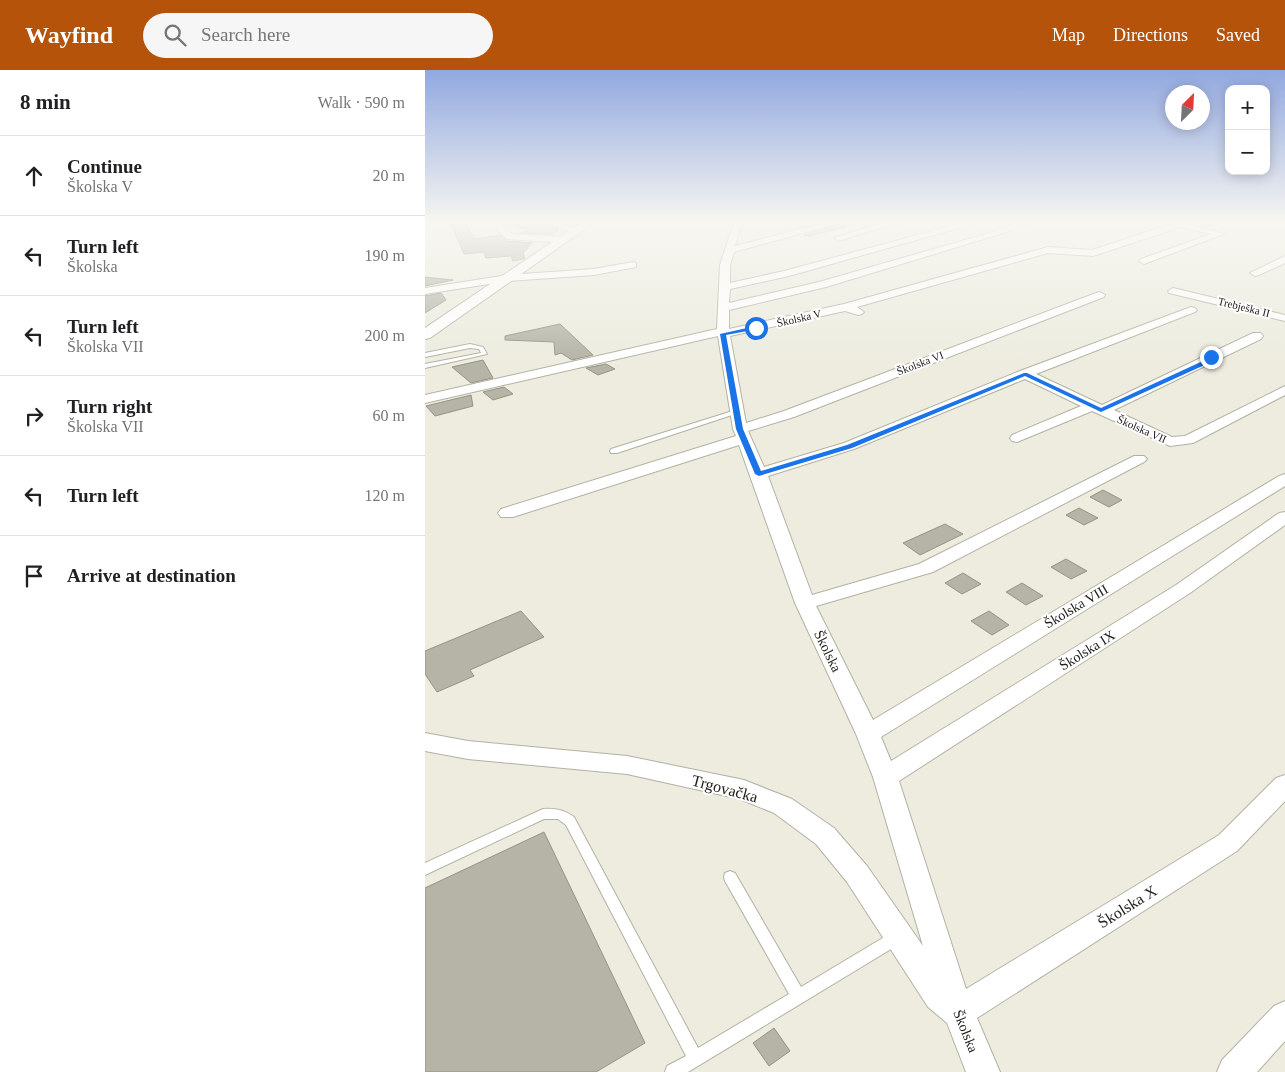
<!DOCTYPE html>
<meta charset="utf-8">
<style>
body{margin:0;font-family:"Times New Roman",serif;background:#f6f6f6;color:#202124}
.controls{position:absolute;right:15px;top:15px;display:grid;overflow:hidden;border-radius:10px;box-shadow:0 2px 12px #0003}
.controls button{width:45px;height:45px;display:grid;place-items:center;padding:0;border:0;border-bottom:1px solid #e0e0e0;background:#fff;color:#202124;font:25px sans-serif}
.compass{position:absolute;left:740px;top:15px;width:45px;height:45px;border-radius:50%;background:#fff;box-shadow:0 2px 12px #0003;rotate:24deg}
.stop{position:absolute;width:15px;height:15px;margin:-11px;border:4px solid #1a73e8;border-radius:50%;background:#fff}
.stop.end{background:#1a73e8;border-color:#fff;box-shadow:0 1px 5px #0008}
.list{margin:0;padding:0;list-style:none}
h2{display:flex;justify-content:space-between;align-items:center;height:65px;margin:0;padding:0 20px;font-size:21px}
h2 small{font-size:16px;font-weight:400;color:#757577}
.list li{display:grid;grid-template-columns:32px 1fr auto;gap:15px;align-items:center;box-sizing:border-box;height:80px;padding:0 20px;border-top:1px solid #e0e0e0}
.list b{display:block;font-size:19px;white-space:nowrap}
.list p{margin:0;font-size:16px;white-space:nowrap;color:#757577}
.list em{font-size:16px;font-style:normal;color:#757577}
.icon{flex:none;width:28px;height:28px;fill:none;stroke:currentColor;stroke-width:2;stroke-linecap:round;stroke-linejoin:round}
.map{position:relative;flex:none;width:860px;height:1002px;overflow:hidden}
header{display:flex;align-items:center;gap:30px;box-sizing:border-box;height:70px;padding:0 25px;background:#b45309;color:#fff}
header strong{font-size:24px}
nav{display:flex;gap:28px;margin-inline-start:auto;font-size:18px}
.search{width:350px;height:45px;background:#f6f6f6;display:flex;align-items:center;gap:12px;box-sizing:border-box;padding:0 18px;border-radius:28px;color:#757577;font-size:19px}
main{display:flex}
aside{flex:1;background:#fff}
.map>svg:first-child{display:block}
.building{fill:#b5b4a7;stroke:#939386}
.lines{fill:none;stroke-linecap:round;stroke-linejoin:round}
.service-casing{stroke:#b2b1a4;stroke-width:2}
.minor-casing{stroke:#b2b1a4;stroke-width:2}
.tertiary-casing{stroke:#b2b1a4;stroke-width:2}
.service{fill:#fff;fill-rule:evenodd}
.minor{fill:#fff;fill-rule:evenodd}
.tertiary{fill:#fff;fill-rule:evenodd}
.route{fill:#1a73e8}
.labels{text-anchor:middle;stroke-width:4;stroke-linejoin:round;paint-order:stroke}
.far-street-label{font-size:11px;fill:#22211c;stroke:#fff}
.street-label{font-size:14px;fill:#22211c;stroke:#fff}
.near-street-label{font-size:16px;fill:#22211c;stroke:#fff}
</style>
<header>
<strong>Wayfind</strong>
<div class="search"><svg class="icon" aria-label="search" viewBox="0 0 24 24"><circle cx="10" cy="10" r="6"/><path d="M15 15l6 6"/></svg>Search here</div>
<nav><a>Map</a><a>Directions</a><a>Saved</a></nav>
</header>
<main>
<aside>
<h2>8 min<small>Walk · 590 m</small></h2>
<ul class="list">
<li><svg class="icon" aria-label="ahead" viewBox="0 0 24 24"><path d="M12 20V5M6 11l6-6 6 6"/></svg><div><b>Continue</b><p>Školska V</p></div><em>20 m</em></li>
<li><svg class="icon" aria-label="left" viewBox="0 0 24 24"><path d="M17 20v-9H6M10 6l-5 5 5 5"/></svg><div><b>Turn left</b><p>Školska</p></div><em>190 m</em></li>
<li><svg class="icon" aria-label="left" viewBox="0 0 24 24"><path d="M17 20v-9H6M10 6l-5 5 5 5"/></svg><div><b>Turn left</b><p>Školska VII</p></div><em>200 m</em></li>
<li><svg class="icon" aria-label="right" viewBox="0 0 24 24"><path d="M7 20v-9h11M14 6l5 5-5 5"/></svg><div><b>Turn right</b><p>Školska VII</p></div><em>60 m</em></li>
<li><svg class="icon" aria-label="left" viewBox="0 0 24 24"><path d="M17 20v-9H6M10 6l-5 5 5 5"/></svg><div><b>Turn left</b></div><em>120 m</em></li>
<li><svg class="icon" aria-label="arrive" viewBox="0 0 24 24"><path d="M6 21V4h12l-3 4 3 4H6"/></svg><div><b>Arrive at destination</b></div></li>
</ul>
</aside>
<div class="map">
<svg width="860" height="1002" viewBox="0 0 860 1002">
<rect width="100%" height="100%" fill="#edecdf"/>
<g class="building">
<path d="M25 152H39L50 169 75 165 82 171 107 173 98 183 100 188 98 189 88 191 86 186 61 188 59 182 39 184Z"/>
<path d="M83 152H121L134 160 127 164 95 163 104 161Z"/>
<path d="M421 152V157L384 166 379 165Z"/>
<path d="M0 207 8 208 28 210 0 216Z"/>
<path d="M16 223 21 230 0 243V226Z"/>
<path d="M135 254 168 285 147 290 136 283 130 285 129 272 80 270V266Z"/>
<path d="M58 290 68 308 46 313 27 297Z"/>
<path d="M181 294 190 299 173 305 161 298Z"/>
<path d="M79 317 88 324 68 330 58 322Z"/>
<path d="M46 325 48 336 10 346 1 336Z"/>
<path d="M678 420 697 430 684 437 665 427Z"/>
<path d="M654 438 673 448 659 455 641 445Z"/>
<path d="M520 454 538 464 495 485 478 473Z"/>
<path d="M641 489 662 501 646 509 626 497Z"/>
<path d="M538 503 556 514 537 524 520 513Z"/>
<path d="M597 513 618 526 601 535 581 522Z"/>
<path d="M96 541 119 567 45 600 49 606 12 622 0 604V581Z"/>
<path d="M564 541 584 555 567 565 546 551Z"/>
<path d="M119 762 220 973 171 1002H0V818Z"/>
<path d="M349 958 365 981 344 996 328 973Z"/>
</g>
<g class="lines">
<g class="service-casing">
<g id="service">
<path d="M45 274 58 277 62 284 0 298V294L56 283 54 279 45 278 0 287V283Z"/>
<path d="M311 340 314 342 313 343 192 383H186L185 381 186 379Z"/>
<path d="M118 739C130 738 140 740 149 747L273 978 364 924 300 811 299 807 300 803 305 801 310 803 376 917 466 863 471 862 476 863 478 868 476 873 263 1002H240L242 996 261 986 141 755 133 749H119L0 805V793Z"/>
</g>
</g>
<g class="minor-casing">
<g id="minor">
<path d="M63 152H73L87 164 140 167 145 170 140 173 82 169Z"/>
<path d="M123 152H135L155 162 151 165 148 164Z"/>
<path d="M309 152H317L310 176 402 152H417L309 182 305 195V213L359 201 541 152 548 154 364 206 305 219 304 233 394 212 578 159 585 161 401 217 304 240V259L419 234 623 177 667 180 752 152H766L765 154 799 164 719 194 714 191 716 189 786 164 756 157 668 186 623 183 432 237 439 242 437 244 433 245 420 241 305 266 321 353 359 341 671 223 675 222 680 225 679 227 369 347 323 361 339 397 419 373 595 301 766 237 770 238 772 240 770 242 611 304 677 335 828 263H836L838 266 836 269 689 340 747 367 760 366 860 316V325L768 373 745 376 667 341 592 372 587 371 585 368 587 365 656 336 600 309 429 379 343 406 387 525 494 494 709 386H719L722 389 719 392 508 502 391 536 448 650 854 406 860 404V416L456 667 466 691 751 515 854 443 860 442V455L765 523 474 711 541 919 794 765 851 708 860 705V731L812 781 552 948 575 1002H541L522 953 503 937 422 812 391 774 349 743 315 729 202 704 43 689 0 681V663L43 671 202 686 319 710 367 729 409 758 442 796 498 876 448 707 431 664 370 533 314 375 88 447H76L73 443 76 439 311 366 308 359 293 266 0 333V325L292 259 295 195Z"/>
<path d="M460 152H475L413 171 409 168Z"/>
<path d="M593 152H606V153L602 156Z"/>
<path d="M860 186V193L834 205 830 206 825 203Z"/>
<path d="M208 192 211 193V197L169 205 83 211 0 224V218L83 205 169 199Z"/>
<path d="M748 218 860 245V251L744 223 743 221Z"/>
<path d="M860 931V971L832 1002H792L797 990 849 936Z"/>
</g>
</g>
<g class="tertiary-casing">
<path id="tertiary" d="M157 152H170L5 268 0 269V258Z"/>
</g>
<use href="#service" class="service"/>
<use href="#minor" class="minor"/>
<use href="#tertiary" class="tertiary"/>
</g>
<linearGradient id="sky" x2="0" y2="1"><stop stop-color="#91a8df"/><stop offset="0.52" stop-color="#f7f6f1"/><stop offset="1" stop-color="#f7f6f1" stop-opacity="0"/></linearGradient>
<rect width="860" height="293" fill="url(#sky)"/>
<path class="route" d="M331 256 333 259 301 265 318 359 336 401 422 375 599 303H602L676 338 780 290 784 286 789 287 784 293 676 342 600 306 427 378 334 406 330 404 311 359 295 264Z"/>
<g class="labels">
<g class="far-street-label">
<text transform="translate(819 237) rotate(14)" y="4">Trebješka II</text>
<text transform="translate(374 248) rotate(-13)" y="4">Školska V</text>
<text transform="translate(495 293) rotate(-21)" y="4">Školska VI</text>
<text transform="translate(717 359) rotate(24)" y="4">Školska VII</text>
</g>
<g class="street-label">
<text transform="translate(651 536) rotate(-31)" y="5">Školska VIII</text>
<text transform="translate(662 580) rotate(-32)" y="5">Školska IX</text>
<text transform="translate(403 581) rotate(64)" y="5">Školska</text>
<text transform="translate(541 961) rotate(68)" y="5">Školska</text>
</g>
<g class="near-street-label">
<text transform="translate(300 718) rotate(15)" y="6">Trgovačka</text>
<text transform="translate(702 836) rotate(-32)" y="6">Školska X</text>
</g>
</g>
</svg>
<div class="controls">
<button>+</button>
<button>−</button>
</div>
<svg class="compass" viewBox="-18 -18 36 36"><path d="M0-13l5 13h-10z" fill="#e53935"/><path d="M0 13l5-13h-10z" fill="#757577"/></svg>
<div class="stop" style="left:331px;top:258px"></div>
<div class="stop end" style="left:786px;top:287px"></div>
</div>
</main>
